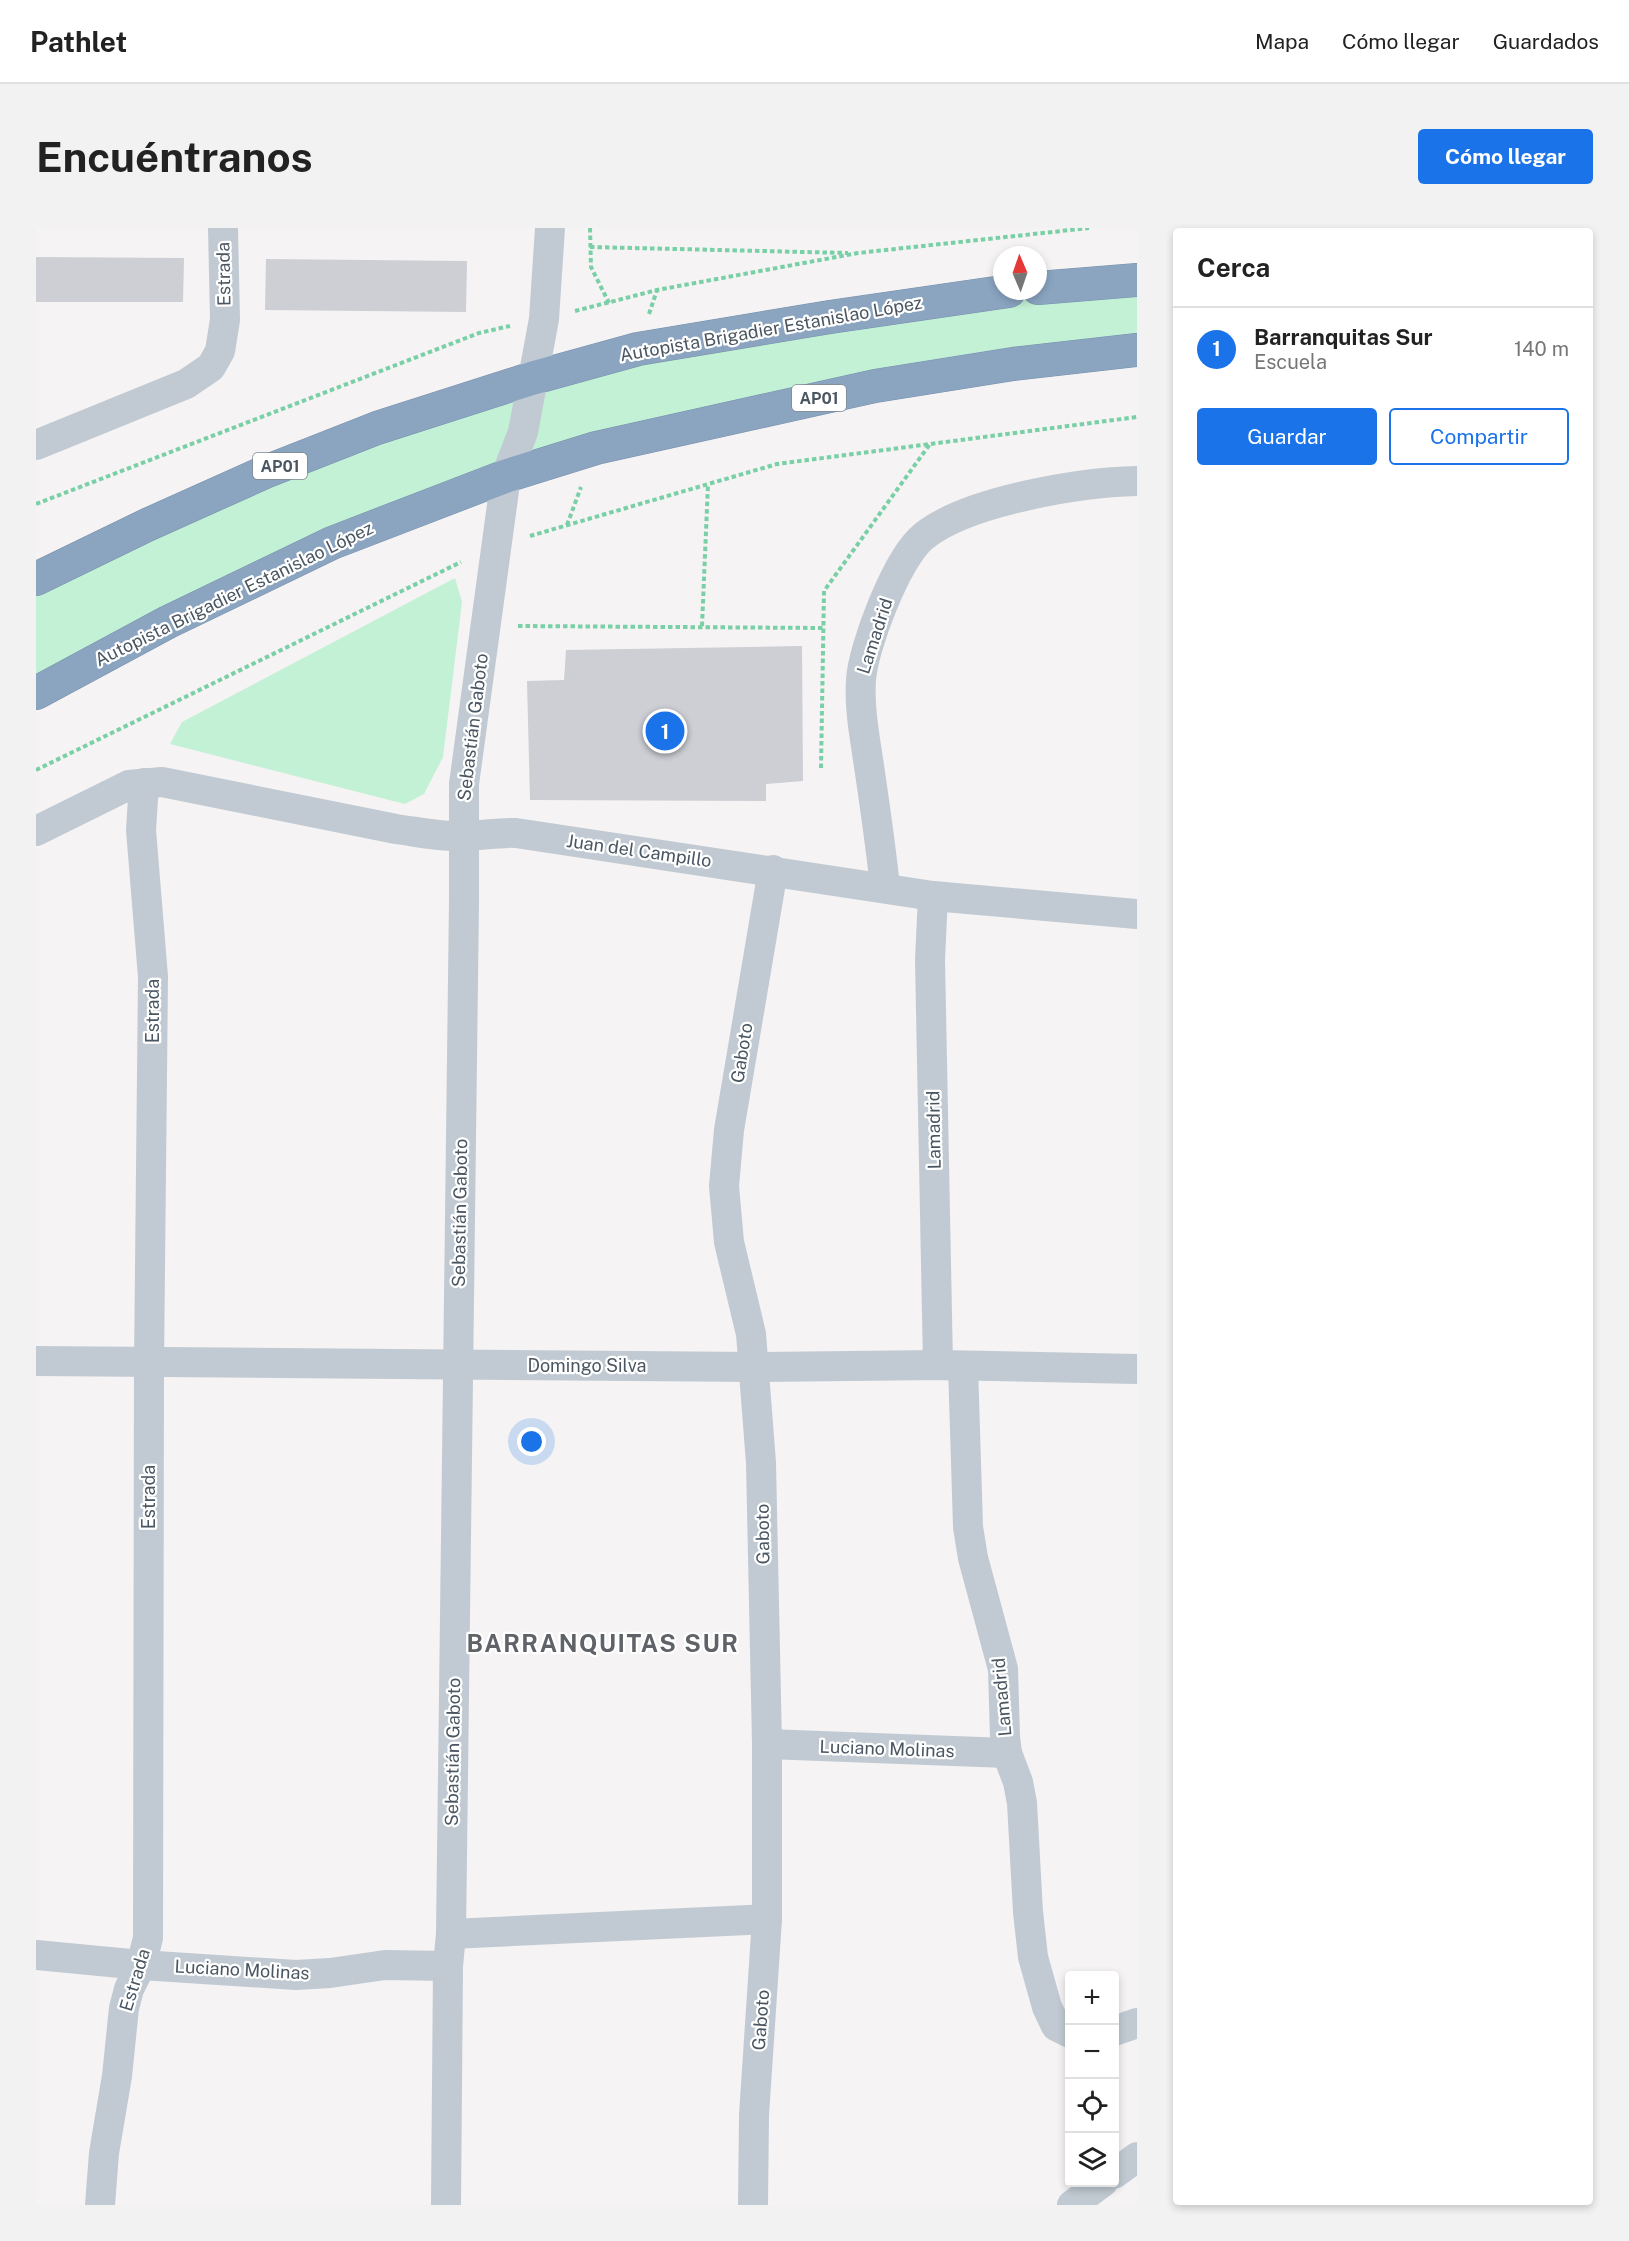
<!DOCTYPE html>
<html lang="es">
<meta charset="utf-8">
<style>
body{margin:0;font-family:"Public Sans",sans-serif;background:#f2f2f2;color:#222}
.controls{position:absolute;right:18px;bottom:18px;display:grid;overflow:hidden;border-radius:6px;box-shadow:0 3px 9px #0003}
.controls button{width:54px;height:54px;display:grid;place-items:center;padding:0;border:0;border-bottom:2px solid #e0e0e0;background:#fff;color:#222;font:30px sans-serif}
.compass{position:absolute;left:957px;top:18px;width:54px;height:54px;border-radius:50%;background:#fff;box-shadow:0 3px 9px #0003;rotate:358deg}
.you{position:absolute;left:496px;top:1214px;width:21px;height:21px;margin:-15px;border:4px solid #fff;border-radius:50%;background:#1a73e8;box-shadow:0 0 0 9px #1a73e833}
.badge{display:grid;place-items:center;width:39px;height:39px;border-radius:50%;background:#1a73e8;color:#fff;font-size:20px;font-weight:700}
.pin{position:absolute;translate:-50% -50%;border:3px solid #fff;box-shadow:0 2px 6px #0006}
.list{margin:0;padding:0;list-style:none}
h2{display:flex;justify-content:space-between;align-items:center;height:78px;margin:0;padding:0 24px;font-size:26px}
h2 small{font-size:20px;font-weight:400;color:#767676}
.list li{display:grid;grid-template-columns:39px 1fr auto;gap:18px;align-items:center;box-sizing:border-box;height:84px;padding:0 24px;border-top:2px solid #e0e0e0}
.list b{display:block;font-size:22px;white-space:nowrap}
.list p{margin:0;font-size:20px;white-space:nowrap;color:#767676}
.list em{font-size:20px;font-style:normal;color:#767676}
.actions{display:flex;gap:12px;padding:18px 24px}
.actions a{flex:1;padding:14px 0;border:2px solid #1a73e8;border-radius:6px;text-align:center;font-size:21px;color:#1a73e8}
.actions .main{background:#1a73e8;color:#fff}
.icon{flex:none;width:33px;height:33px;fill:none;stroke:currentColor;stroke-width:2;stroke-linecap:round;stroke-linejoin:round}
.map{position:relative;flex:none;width:1101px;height:1977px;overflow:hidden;border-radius:6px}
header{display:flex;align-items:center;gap:36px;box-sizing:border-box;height:84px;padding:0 30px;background:#fff;border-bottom:2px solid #e0e0e0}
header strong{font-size:28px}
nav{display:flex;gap:33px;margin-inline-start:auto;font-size:21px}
.intro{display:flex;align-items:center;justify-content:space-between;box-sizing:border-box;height:144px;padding:0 36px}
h1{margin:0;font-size:42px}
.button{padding:15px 27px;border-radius:6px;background:#1a73e8;color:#fff;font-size:21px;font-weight:700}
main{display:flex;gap:36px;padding:0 36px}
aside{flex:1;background:#fff;border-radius:6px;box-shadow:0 3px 9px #0003}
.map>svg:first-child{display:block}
.green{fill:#c3f1d5}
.building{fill:#cdcfd5}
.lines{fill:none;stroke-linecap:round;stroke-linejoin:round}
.highway-casing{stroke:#7690ad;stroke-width:34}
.path{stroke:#7ad0a6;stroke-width:4;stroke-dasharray:4.5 3;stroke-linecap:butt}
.street{stroke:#c1cad2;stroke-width:30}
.highway{stroke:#8ba5c1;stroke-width:33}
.labels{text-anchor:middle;stroke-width:4.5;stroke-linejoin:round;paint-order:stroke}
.shield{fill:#fff;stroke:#808990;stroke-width:1.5}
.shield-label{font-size:16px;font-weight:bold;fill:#4a5661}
.street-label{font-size:18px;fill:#4a5661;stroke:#fff}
.district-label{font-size:24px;font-weight:bold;letter-spacing:1.5px;fill:#5f6368;stroke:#fff}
</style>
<header>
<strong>Pathlet</strong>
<nav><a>Mapa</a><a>Cómo llegar</a><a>Guardados</a></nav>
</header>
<div class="intro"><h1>Encuéntranos</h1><a class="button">Cómo llegar</a></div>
<main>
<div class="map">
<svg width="1101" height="1977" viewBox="0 0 1101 1977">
<rect width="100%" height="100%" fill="#f5f3f3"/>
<g class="green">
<path d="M1101 52V122L470 248 0 465V351L111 297 602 121Z"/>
<path d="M419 350 426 374 407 529 388 566 369 576 134 516 146 494Z"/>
</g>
<g class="building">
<path d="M0 29 148 30 147 74H0Z"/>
<path d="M230 31 431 33 430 84 229 82Z"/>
<path d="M766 418 767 553 730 556V573L494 572 491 453 528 452 530 422Z"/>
</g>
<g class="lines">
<g class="highway-casing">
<g id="highway">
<path d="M1002 60 1101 52"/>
<path d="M0 351 111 297 229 244 341 200 497 150 602 121 794 89 973 63"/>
<path d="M0 465 132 394 296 315 470 248 560 220 839 158 977 136 1101 122"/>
</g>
</g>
<g class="path">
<path d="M554 0 555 39 573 75"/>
<path d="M554 19 812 25"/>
<path d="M539 83 621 62 822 25 1053 0"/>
<path d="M613 86 621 62"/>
<path d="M0 276 443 105 474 98"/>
<path d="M531 297 545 259"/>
<path d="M494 308 741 236 1101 189"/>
<path d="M482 398 787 400"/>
<path d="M666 398 672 256"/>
<path d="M785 540 788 363 894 216"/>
<path d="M0 542 425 334"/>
</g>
<g class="street">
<path d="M0 217 150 156 175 139 184 123 189 92 187 0"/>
<path d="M0 603 93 557 126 554 360 601C382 604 405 609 427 608 445 608 462 604 480 605L897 668 1101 686"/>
<path d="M849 660C845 619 839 579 833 538 829 510 823 481 825 452 827 419 861 329 888 308 931 273 1045 254 1101 253"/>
<path d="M897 668 894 732 902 1137"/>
<path d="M0 1133 719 1139 902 1137 1101 1141"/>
<path d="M927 1138 932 1299 937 1330 967 1441 969 1509 971 1525 982 1554 986 1575 992 1684 997 1729 1011 1779 1020 1798 1034 1805"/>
<path d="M731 1516 971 1525"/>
<path d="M415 1706 731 1691"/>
<path d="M0 1727 105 1737 260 1747 294 1745 349 1737 412 1738"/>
<path d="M1078 1803 1101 1795"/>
<path d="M1078 1946 1101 1929"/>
<path d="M64 1977 68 1925 81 1848 88 1780 93 1761 105 1737 112 1710 113 1136 117 749 105 602 108 555"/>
<path d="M410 1977 412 1738 415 1706 428 672V556L470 248 487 204 508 91 514 0"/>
<path d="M717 1977 718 1887 731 1691V1516L725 1235 715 1106 693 1014 688 958 693 902 737 642"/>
<path d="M1036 1977 1067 1954"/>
</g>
<use href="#highway" class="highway"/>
</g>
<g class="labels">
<g class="shield">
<rect x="756" y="157" width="54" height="26" rx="4.5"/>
<rect x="217" y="225" width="54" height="26" rx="4.5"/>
</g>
<g class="shield-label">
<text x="783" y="176">AP01</text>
<text x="244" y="244">AP01</text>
</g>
<g class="street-label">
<text transform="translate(188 46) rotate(-91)" y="6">Estrada</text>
<text transform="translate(735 101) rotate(-10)" y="6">Autopista Brigadier Estanislao López</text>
<text transform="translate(198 366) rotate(-26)" y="6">Autopista Brigadier Estanislao López</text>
<text transform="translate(839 408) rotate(-72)" y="6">Lamadrid</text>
<text transform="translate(437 499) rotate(-83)" y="6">Sebastián Gaboto</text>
<text transform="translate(603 623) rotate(8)" y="6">Juan del Campillo</text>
<text transform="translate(117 783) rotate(-90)" y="6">Estrada</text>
<text transform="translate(706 825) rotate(-81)" y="6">Gaboto</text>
<text transform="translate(898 902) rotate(-91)" y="6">Lamadrid</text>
<text transform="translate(424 985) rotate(-89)" y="6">Sebastián Gaboto</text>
<text x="551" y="1144">Domingo Silva</text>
<text transform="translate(113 1269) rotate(-90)" y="6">Estrada</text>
<text transform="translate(727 1306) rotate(-91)" y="6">Gaboto</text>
<text transform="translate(966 1469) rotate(-95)" y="6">Lamadrid</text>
<text transform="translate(851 1521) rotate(2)" y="6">Luciano Molinas</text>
<text transform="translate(417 1524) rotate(-89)" y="6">Sebastián Gaboto</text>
<text transform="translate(206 1742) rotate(3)" y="6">Luciano Molinas</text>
<text transform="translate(99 1752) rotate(-73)" y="6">Estrada</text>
<text transform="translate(725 1792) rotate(-86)" y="6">Gaboto</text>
</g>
<g class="district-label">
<text x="567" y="1424">BARRANQUITAS SUR</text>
</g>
</g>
</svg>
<div class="controls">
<button>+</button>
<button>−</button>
<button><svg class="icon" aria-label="locate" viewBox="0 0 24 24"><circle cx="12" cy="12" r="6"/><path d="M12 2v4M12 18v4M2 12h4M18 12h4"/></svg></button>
<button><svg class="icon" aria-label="layers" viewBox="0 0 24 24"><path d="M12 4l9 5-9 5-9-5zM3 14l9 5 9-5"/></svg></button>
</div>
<svg class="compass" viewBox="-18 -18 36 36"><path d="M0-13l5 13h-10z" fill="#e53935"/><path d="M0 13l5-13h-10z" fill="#767676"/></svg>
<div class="you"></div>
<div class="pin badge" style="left:629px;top:503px">1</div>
</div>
<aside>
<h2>Cerca<small></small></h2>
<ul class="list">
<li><span class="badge">1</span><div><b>Barranquitas Sur</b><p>Escuela</p></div><em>140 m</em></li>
</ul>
<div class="actions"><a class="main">Guardar</a><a>Compartir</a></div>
</aside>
</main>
